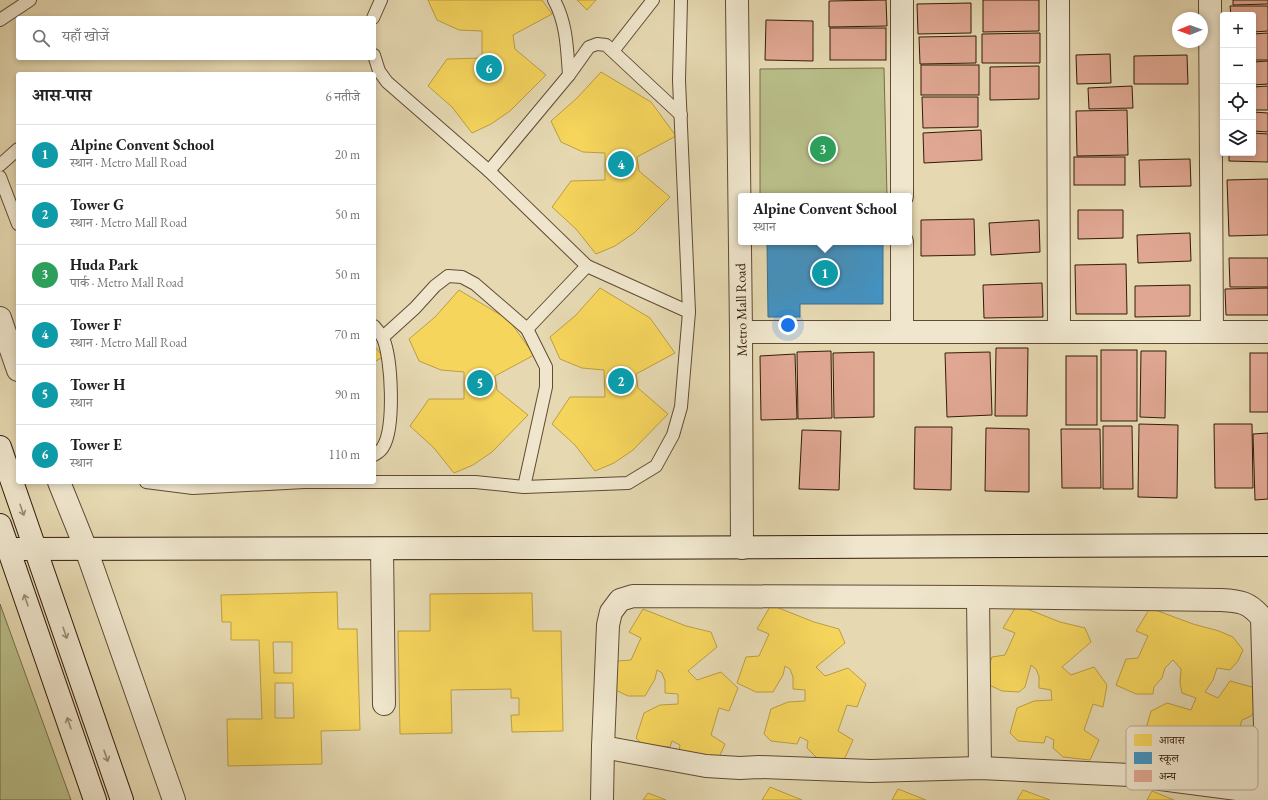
<!DOCTYPE html>
<html lang="hi">
<meta charset="utf-8">
<style>
body{margin:0;font-family:"EB Garamond","Noto Serif Devanagari",serif;background:#f2f2f2;color:#202124}
.controls{position:absolute;right:12px;top:12px;display:grid;overflow:hidden;border-radius:4px;box-shadow:0 2px 6px #0003}
.controls button{width:36px;height:36px;display:grid;place-items:center;padding:0;border:0;border-bottom:1px solid #e0e0e0;background:#fff;color:#202124;font:20px sans-serif}
.compass{position:absolute;left:1172px;top:12px;width:36px;height:36px;border-radius:50%;background:#fff;box-shadow:0 2px 6px #0003;rotate:269deg}
.you{position:absolute;left:788px;top:325px;width:14px;height:14px;margin:-10px;border:3px solid #fff;border-radius:50%;background:#1a73e8;box-shadow:0 0 0 6px #1a73e833}
.badge{display:grid;place-items:center;width:26px;height:26px;border-radius:50%;background:#0b8043;color:#fff;font-size:13px;font-weight:700}
.pin{position:absolute;translate:-50% -50%;border:2px solid #fff;box-shadow:0 1px 4px #0006}
.popup{position:absolute;left:738px;top:193px;width:174px;height:52px;box-sizing:border-box;display:grid;place-content:center;border-radius:4px;background:#fff;filter:drop-shadow(0 1px 3px #0005);font-size:13px;white-space:nowrap;color:#757577}
.popup b{font-size:15px;color:#202124}
.popup::after{content:'';position:absolute;left:50%;top:100%;margin-left:-8px;border:8px solid transparent;border-top-color:#fff}
.list{margin:0;padding:0;list-style:none}
h2{display:flex;justify-content:space-between;align-items:center;height:52px;margin:0;padding:0 16px;font-size:17px}
h2 small{font-size:13px;font-weight:400;color:#757577}
.list li{display:grid;grid-template-columns:26px 1fr auto;gap:12px;align-items:center;box-sizing:border-box;height:60px;padding:0 16px;border-top:1px solid #e0e0e0}
.list b{display:block;font-size:15px;white-space:nowrap}
.list p{margin:0;font-size:13px;white-space:nowrap;color:#757577}
.list em{font-size:13px;font-style:normal;color:#757577}
.icon{flex:none;width:22px;height:22px;fill:none;stroke:currentColor;stroke-width:2;stroke-linecap:round;stroke-linejoin:round}
.map{position:relative;flex:none;width:1268px;height:800px;overflow:hidden}
.search{position:absolute;background:#fff;box-shadow:0 2px 6px #0003;left:16px;top:16px;width:360px;height:44px;display:flex;align-items:center;gap:10px;box-sizing:border-box;padding:0 14px;border-radius:4px;color:#757577;font-size:15px}
.panel{position:absolute;background:#fff;box-shadow:0 2px 6px #0003;left:16px;top:72px;width:360px;height:412px;border-radius:4px}
.map>svg:first-child{display:block}
.green{fill:#b9be89;stroke:#766d49}
.homes{fill:#f6d55c;stroke:#bc9e43;fill-rule:evenodd}
.schools{fill:#4393c3;stroke:#3e6f8b}
.building{fill:#e0a792;stroke:#331c09}
.lines{fill:none;stroke-linecap:round;stroke-linejoin:round}
.lane-casing{stroke:#604b33;stroke-width:14}
.street-casing{stroke:#604b33;stroke-width:24}
.secondary-casing{stroke:#331c09;stroke-width:24}
.lane{stroke:#efe6cd;stroke-width:12}
.street{stroke:#efe6cd;stroke-width:22}
.secondary{stroke:#efe6cd;stroke-width:22}
.oneway{stroke:#9a8b75}
.labels{text-anchor:middle;stroke-width:4;stroke-linejoin:round;paint-order:stroke}
.street-label{font-size:14px;fill:#331c09;stroke:#efe6cd}
.key{fill:#efe6cd;stroke:#b7a992;stroke-width:1}
.key-label{font-size:11px;fill:#331c09}
</style>
<div class="map">
<svg width="1268" height="800" viewBox="0 0 1268 800">
<rect width="100%" height="100%" fill="#e6d9b2"/>
<filter id="stains"><feTurbulence type="fractalNoise" baseFrequency=".005" numOctaves="4"/><feColorMatrix values="0 0 0 0 .2 0 0 0 0 .09 0 0 0 0 .02 0 0 0 .5 -.17"/></filter>
<radialGradient id="worn" r=".72"><stop offset=".6" stop-color="#630" stop-opacity="0"/><stop offset="1" stop-color="#630" stop-opacity=".3"/></radialGradient>
<g class="green">
<path d="M884 68 887 196H760V69Z"/>
<path d="M0 604 71 800H0Z"/>
</g>
<g class="homes">
<path d="M428 0H542L552 14 513 35 515 49 546 75 510 111 491 124 472 133 452 107 428 86 447 59 482 58V31L459 30 437 20Z"/>
<path d="M577 0H596L587 10Z"/>
<path d="M601 72 651 102 676 136 637 157 639 171 670 197 634 233 615 246 596 254 576 229 552 207 571 181 605 180V153L583 152 561 142 551 121 577 98Z"/>
<path d="M600 288 650 318 675 353 636 374 638 388 668 414 633 450 614 463 595 471 575 445 552 424 570 397H605L604 370 582 368 560 359 550 337 576 315Z"/>
<path d="M459 290 509 320 534 355 495 376 497 390 528 415 492 452 473 465 454 473 434 448 410 426 429 399H464V372L441 370 419 361 409 339 435 317Z"/>
<path d="M374 345 383 357 374 362Z"/>
<path d="M337 592 338 629H357L360 730 321 731 322 764 228 766 227 719H262L259 640H231V622H222L221 595ZM273 642H292V673H274ZM275 683H293L294 718H275Z"/>
<path d="M532 593 533 631H561L563 731 512 732 511 715H519V698H511V689L451 690 452 733 400 734 398 631H430V594Z"/>
<path d="M771 605 814 622 839 629 845 643 816 667 825 676 848 668 866 684 857 707 847 705 838 731 853 740 844 760 817 758 807 748 808 741 800 737 797 744 771 741 764 734 771 709 788 702 805 701V690L793 689V677L790 669 785 666 783 675 773 692H756L737 683 746 657 759 656 769 634 757 629Z"/>
<path d="M1017 605 1060 622 1085 628 1091 642 1062 667 1071 675 1094 667 1107 685 1103 707 1093 704 1084 730 1099 740 1090 760 1063 757 1053 748 1054 740 1046 736 1044 743 1018 741 1010 733 1017 708 1034 701 1052 700 1051 690 1039 688V676L1036 669 1031 665 1025 687 1019 692 1002 691 983 682 992 657 1005 655 1015 633 1003 628Z"/>
<path d="M1150 608 1193 624 1219 631 1233 637 1243 650 1238 661 1230 670 1217 668 1213 680 1205 692 1218 698 1230 681 1259 689 1263 700 1251 716 1242 720 1237 736V745L1225 769 1212 765 1203 751 1197 736 1180 739 1177 746 1162 750 1151 743 1144 736 1151 711 1167 703 1191 710 1196 698 1182 693 1180 683 1181 669 1173 660 1165 668 1162 678 1154 687 1153 694H1136L1116 685 1126 659 1138 658 1148 636 1136 631Z"/>
<path d="M643 609 686 626 711 632 717 647 688 671 697 680 721 672 738 688 729 711 719 708 711 735 725 744 716 764 679 752 680 745 672 741 670 747 643 745 636 738 644 713 660 705 678 704V694L665 693V681L662 673 657 670 655 679 645 696H628L609 687 618 661 631 660 641 638 629 632Z"/>
<path d="M770 787 802 800H762Z"/>
<path d="M898 789 926 800H892Z"/>
<path d="M1023 790 1050 800H1017Z"/>
<path d="M1152 791 1174 800H1147Z"/>
<path d="M648 793 666 800H643Z"/>
</g>
<path class="schools" d="M767 242H883V304H800V317H768Z"/>
<g class="building">
<path d="M886 0 887 26 829 27V1Z"/>
<path d="M983 0H1039V31L983 32Z"/>
<path d="M1233 0H1268V4L1233 5Z"/>
<path d="M971 3V33L918 34 917 4Z"/>
<path d="M1230 6H1268V31L1253 32V15H1231Z"/>
<path d="M766 20 813 21V61L765 60Z"/>
<rect x="830" y="28" width="56" height="32"/>
<path d="M1040 33V63H982V34Z"/>
<path d="M1268 33V60H1253V34Z"/>
<path d="M976 36V63L920 64 919 37Z"/>
<path d="M1110 54 1111 83 1077 84 1076 55Z"/>
<path d="M1187 55 1188 84H1134V56Z"/>
<path d="M1268 61V84L1253 85V62Z"/>
<rect x="921" y="65" width="58" height="30"/>
<path d="M1039 66V99L990 100V67Z"/>
<path d="M1132 86 1133 108 1089 109 1088 88Z"/>
<path d="M1268 86V110H1253V87Z"/>
<path d="M922 97H978V127L923 128Z"/>
<path d="M1127 110 1128 155 1077 156 1076 111Z"/>
<path d="M1253 112 1268 113V132L1253 131Z"/>
<path d="M981 130 982 160 924 163 923 133Z"/>
<path d="M1253 133 1268 134V162L1229 161V153H1253Z"/>
<rect x="1074" y="157" width="51" height="28"/>
<path d="M1190 159 1191 186 1140 187 1139 160Z"/>
<path d="M1268 179V235L1229 236 1227 180Z"/>
<path d="M1078 210H1123V238L1078 239Z"/>
<path d="M974 219 975 255 921 256V220Z"/>
<path d="M1039 220 1040 252 991 255 989 223Z"/>
<path d="M1190 233 1191 261 1138 263 1137 235Z"/>
<path d="M1229 258H1268V287H1230Z"/>
<path d="M1126 264 1127 314H1076L1075 265Z"/>
<path d="M1042 283 1043 317 984 318 983 285Z"/>
<path d="M1190 285V316L1135 317V286Z"/>
<path d="M1268 288V315H1226L1225 289Z"/>
<path d="M996 348H1028L1027 416H995Z"/>
<rect x="1101" y="350" width="36" height="71"/>
<path d="M831 351 832 418 798 419 797 352Z"/>
<path d="M1141 351H1166L1165 418 1140 417Z"/>
<path d="M874 352V417L834 418 833 353Z"/>
<path d="M990 352 992 415 947 417 945 353Z"/>
<rect x="1250" y="353" width="18" height="59"/>
<path d="M795 354 797 419 761 420 760 356Z"/>
<rect x="1066" y="356" width="31" height="69"/>
<path d="M1139 424 1178 425 1177 498 1138 497Z"/>
<path d="M1214 424H1252L1253 488H1215Z"/>
<path d="M1103 426H1132L1133 489H1103Z"/>
<path d="M915 427H952L951 490 914 489Z"/>
<path d="M986 428 1029 429V492L985 491Z"/>
<path d="M1061 429H1100L1101 488H1062Z"/>
<path d="M802 430 841 431 839 490 799 489Z"/>
<path d="M1268 433V499L1255 500 1253 434Z"/>
</g>
<g class="lines">
<g class="lane-casing">
<g id="lane">
<path d="M373 18 381 0"/>
<path d="M0 20 30 0"/>
<path d="M613 51 653 0"/>
<path d="M374 55 379 71 387 82 489 171"/>
<path d="M569 75 589 47 597 44 606 45 681 115"/>
<path d="M0 165 18 149"/>
<path d="M0 177 18 224"/>
<path d="M587 266 689 312"/>
<path d="M374 326C377 330 381 334 383 338 392 359 395 428 383 447 381 451 377 453 374 455"/>
<path d="M383 337 415 308 435 286 448 276 462 277 475 284 527 329 587 266 489 171 569 75C567 49 567 24 554 0"/>
<path d="M146 482 193 488 304 482H475L524 487 628 483 656 466 673 435 681 407 689 312 679 80 681 0"/>
<path d="M524 487 546 387V367L527 329"/>
</g>
</g>
<g class="street-casing">
<g id="street">
<path d="M737 0 741 332 742 548"/>
<path d="M902 0V196"/>
<path d="M1058 0 1059 332"/>
<path d="M1210 0 1212 332"/>
<path d="M902 242V332"/>
<path d="M0 318 18 370"/>
<path d="M741 332H1268"/>
<path d="M59 482 86 549 174 800"/>
<path d="M382 549 384 704"/>
<path d="M978 597 980 768"/>
<path d="M603 747 706 766 740 768 759 767 871 771 980 768 1130 775 1267 793"/>
<path d="M602 800 603 747 608 625 611 612 620 600 633 596 978 597 1221 600C1240 601 1249 602 1262 618L1267 800"/>
</g>
</g>
<g class="secondary-casing">
<g id="secondary">
<path d="M0 447 122 800"/>
<path d="M0 525 95 800"/>
<path d="M9 549 575 548 1268 545"/>
</g>
</g>
<use href="#lane" class="lane"/>
<use href="#street" class="street"/>
<use href="#secondary" class="secondary"/>
</g>
<defs><path id="oneway-shaft" d="M-6 0H5M1.5-3L5.5 0L1.5 3" fill="none" stroke-width="1.6" stroke-linecap="round" stroke-linejoin="round"/></defs>
<g class="oneway">
<use href="#oneway-shaft" transform="translate(22 510) rotate(71)"/>
<use href="#oneway-shaft" transform="translate(26 600) rotate(-109)"/>
<use href="#oneway-shaft" transform="translate(65 633) rotate(71)"/>
<use href="#oneway-shaft" transform="translate(69 723) rotate(-109)"/>
<use href="#oneway-shaft" transform="translate(106 756) rotate(71)"/>
</g>
<g class="labels">
<g class="street-label">
<text transform="translate(741 310) rotate(-91)" y="5">Metro Mall Road</text>
</g>
</g>
<rect x="1126" y="726" width="132" height="64" rx="6" class="key"/>
<rect x="1134" y="734" width="18" height="12" fill="#f6d55c"/>
<rect x="1134" y="752" width="18" height="12" fill="#4393c3"/>
<rect x="1134" y="770" width="18" height="12" fill="#e0a792"/>
<g class="key-label">
<text x="1159" y="744">आवास</text>
<text x="1159" y="762">स्कूल</text>
<text x="1159" y="780">अन्य</text>
</g>
<rect width="100%" height="100%" filter="url(#stains)"/>
<rect width="100%" height="100%" fill="url(#worn)"/>
</svg>
<div class="controls">
<button>+</button>
<button>−</button>
<button><svg class="icon" aria-label="locate" viewBox="0 0 24 24"><circle cx="12" cy="12" r="6"/><path d="M12 2v4M12 18v4M2 12h4M18 12h4"/></svg></button>
<button><svg class="icon" aria-label="layers" viewBox="0 0 24 24"><path d="M12 4l9 5-9 5-9-5zM3 14l9 5 9-5"/></svg></button>
</div>
<svg class="compass" viewBox="-18 -18 36 36"><path d="M0-13l5 13h-10z" fill="#e53935"/><path d="M0 13l5-13h-10z" fill="#757577"/></svg>
<div class="you"></div>
<div class="pin badge" style="left:825px;top:273px;background:#0f9aa8">1</div>
<div class="popup"><b>Alpine Convent School</b>स्थान</div>
<div class="pin badge" style="left:621px;top:381px;background:#0f9aa8">2</div>
<div class="pin badge" style="left:823px;top:149px;background:#2e9e5b">3</div>
<div class="pin badge" style="left:621px;top:164px;background:#0f9aa8">4</div>
<div class="pin badge" style="left:480px;top:383px;background:#0f9aa8">5</div>
<div class="pin badge" style="left:489px;top:68px;background:#0f9aa8">6</div>
<div class="search"><svg class="icon" aria-label="search" viewBox="0 0 24 24"><circle cx="10" cy="10" r="6"/><path d="M15 15l6 6"/></svg>यहाँ खोजें</div>
<section class="panel">
<h2>आस-पास<small>6 नतीजे</small></h2>
<ul class="list">
<li><span class="badge" style="background:#0f9aa8">1</span><div><b>Alpine Convent School</b><p>स्थान · Metro Mall Road</p></div><em>20 m</em></li>
<li><span class="badge" style="background:#0f9aa8">2</span><div><b>Tower G</b><p>स्थान · Metro Mall Road</p></div><em>50 m</em></li>
<li><span class="badge" style="background:#2e9e5b">3</span><div><b>Huda Park</b><p>पार्क · Metro Mall Road</p></div><em>50 m</em></li>
<li><span class="badge" style="background:#0f9aa8">4</span><div><b>Tower F</b><p>स्थान · Metro Mall Road</p></div><em>70 m</em></li>
<li><span class="badge" style="background:#0f9aa8">5</span><div><b>Tower H</b><p>स्थान</p></div><em>90 m</em></li>
<li><span class="badge" style="background:#0f9aa8">6</span><div><b>Tower E</b><p>स्थान</p></div><em>110 m</em></li>
</ul>
</section>
</div>
